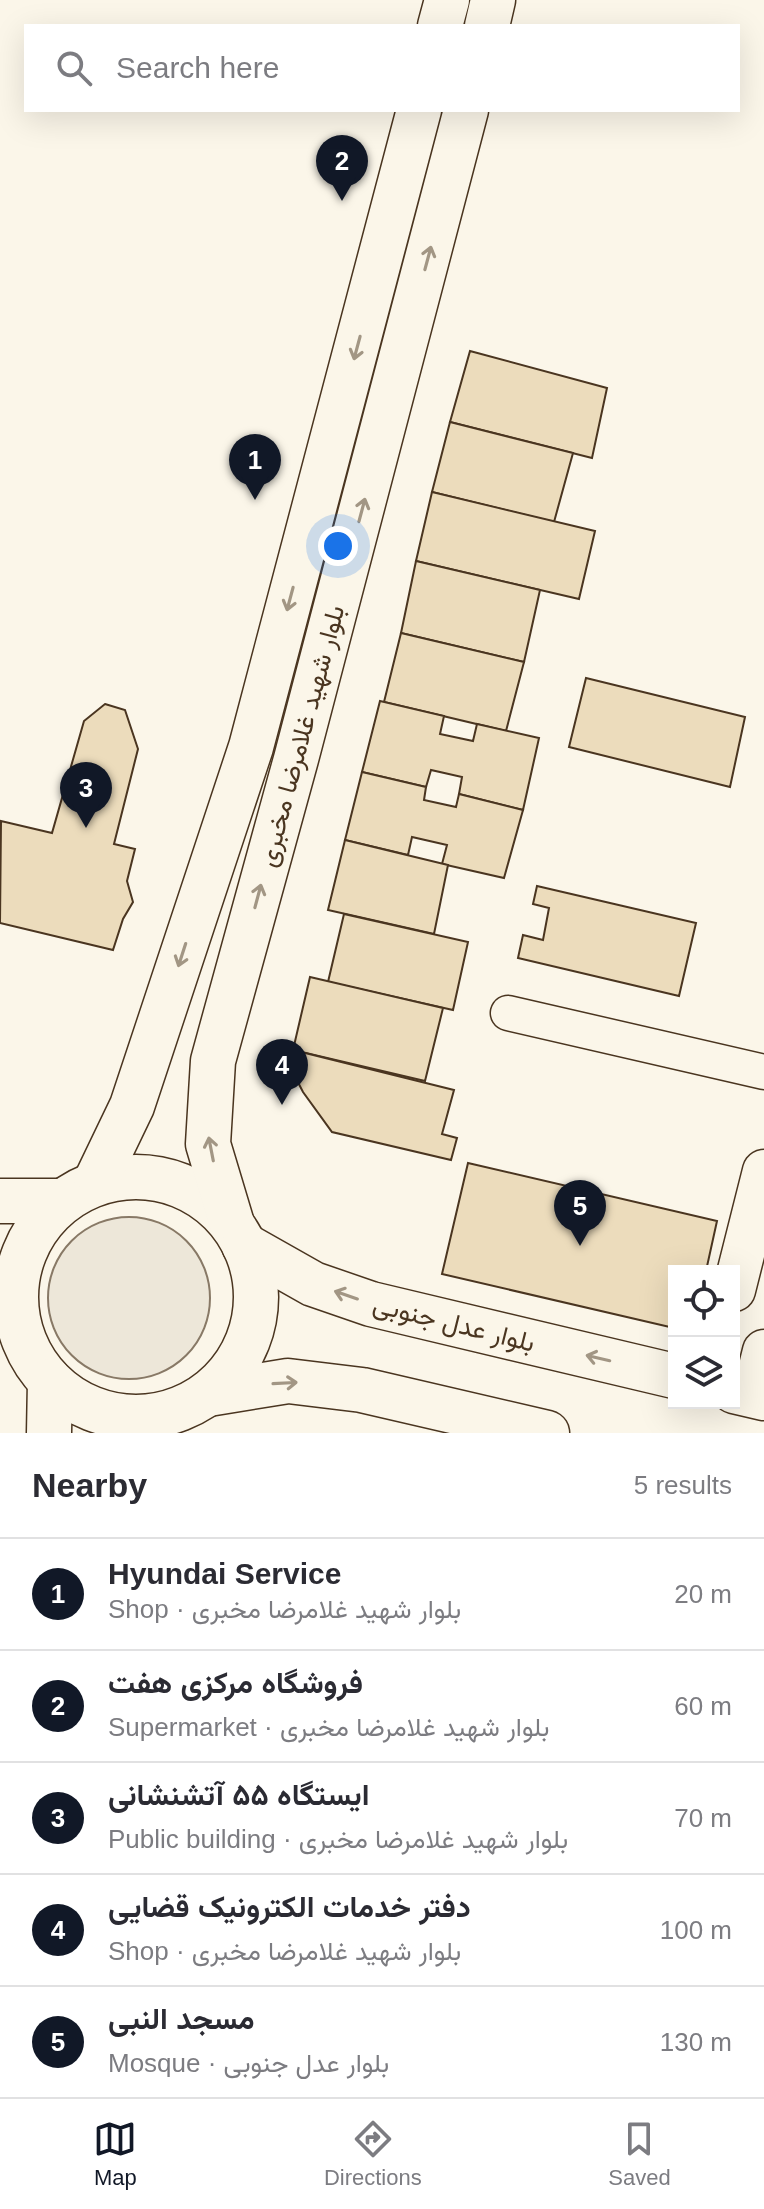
<!DOCTYPE html>
<meta charset="utf-8">
<style>
body{margin:0;font-family:Helvetica,Vazirmatn,sans-serif;background:#f7f7f7;color:#2b2b33}
.controls{position:absolute;right:24px;bottom:24px;display:grid;overflow:hidden;border-radius:0px;box-shadow:0 8px 32px #0002}
.controls button{width:72px;height:72px;display:grid;place-items:center;padding:0;border:0;border-bottom:2px solid #e1e1e2;background:#fff;color:#2b2b33;font:40px sans-serif}
.you{position:absolute;left:338px;top:546px;width:28px;height:28px;margin:-20px;border:6px solid #fff;border-radius:50%;background:#1a73e8;box-shadow:0 0 0 12px #1a73e833}
.badge{display:grid;place-items:center;width:52px;height:52px;border-radius:50%;background:#111827;color:#fff;font-size:26px;font-weight:700}
.pin{position:absolute;translate:-50% -66px;filter:drop-shadow(0 2px 4px #0008)}
.pin::after{content:'';position:absolute;top:42px;width:28px;height:24px;background:inherit;clip-path:polygon(0 0,100% 0,50% 100%)}
.list{margin:0;padding:0;list-style:none}
h2{display:flex;justify-content:space-between;align-items:center;height:104px;margin:0;padding:0 32px;font-size:34px}
h2 small{font-size:26px;font-weight:400;color:#7c7c81}
.list li{display:grid;grid-template-columns:52px 1fr auto;gap:24px;align-items:center;box-sizing:border-box;height:112px;padding:0 32px;border-top:2px solid #e1e1e2}
.list b{display:block;font-size:30px;white-space:nowrap}
.list p{margin:0;font-size:26px;white-space:nowrap;color:#7c7c81}
.list em{font-size:26px;font-style:normal;color:#7c7c81}
.icon{flex:none;width:44px;height:44px;fill:none;stroke:currentColor;stroke-width:2;stroke-linecap:round;stroke-linejoin:round}
.map{position:relative;flex:none;width:764px;height:1433px;overflow:hidden}
.search{position:absolute;background:#fff;box-shadow:0 8px 32px #0002;left:24px;right:24px;top:24px;height:88px;display:flex;align-items:center;gap:20px;box-sizing:border-box;padding:0 28px;border-radius:0px;color:#7c7c81;font-size:30px}
.sheet{height:664px;background:#fff}
nav{display:flex;justify-content:space-around;align-items:center;box-sizing:border-box;height:112px;border-top:2px solid #e1e1e2;background:#fff;font-size:22px;color:#7c7c81}
nav a{display:grid;justify-items:center;gap:4px}
nav .on{color:#111827}
.map>svg:first-child{display:block}
.parking{fill:#ede7d9;stroke:#887966;stroke-width:2}
.building{fill:#ecdcbc;stroke:#4a3520;stroke-width:2}
.lines{fill:none;stroke-linecap:round;stroke-linejoin:round}
.minor-casing{stroke:#4a3520;stroke-width:37}
.tertiary-casing{stroke:#4a3520;stroke-width:45}
.secondary-casing{stroke:#4a3520;stroke-width:47}
.minor{stroke:#fbf6e9;stroke-width:34}
.tertiary{stroke:#fbf6e9;stroke-width:42}
.secondary{stroke:#fbf6e9;stroke-width:44}
.oneway{stroke:#a29684}
.labels{text-anchor:middle;stroke-width:6;stroke-linejoin:round;paint-order:stroke}
.street-label{font-size:26px;fill:#4a3520;stroke:#fbf6e9}
</style>
<div class="map">
<svg width="764" height="1433" viewBox="0 0 764 1433">
<rect width="100%" height="100%" fill="#fbf6e9"/>
<circle class="parking" cx="129" cy="1298" r="81"/>
<g class="building">
<path d="M470 351 607 388 592 458 450 422Z"/>
<path d="M450 422 573 453 554 522 432 492Z"/>
<path d="M432 492 595 531 579 599 416 561Z"/>
<path d="M416 561 540 590 524 662 401 633Z"/>
<path d="M401 633 524 662 506 731 384 702Z"/>
<path d="M586 678 745 717 730 787 569 747Z"/>
<path d="M380 701 444 716 440 734 473 741 477 724 539 738 523 810 459 794 462 777 431 770 426 787 362 772Z"/>
<path d="M105 704 125 710 138 749 114 844 135 849 127 881 133 902 123 919 113 950 0 923 1 821 52 833 84 721Z"/>
<path d="M362 772 426 787 424 800 456 807 459 794 523 810 504 878 442 864 447 845 412 837 408 855 345 840Z"/>
<path d="M345 840 448 865 434 934 328 910Z"/>
<path d="M537 886 696 923 679 996 518 958 523 935 543 940 549 908 533 904Z"/>
<path d="M344 914 468 942 453 1010 328 982Z"/>
<path d="M310 977 443 1008 425 1081 293 1050Z"/>
<path d="M293 1050 454 1090 442 1134 457 1138 451 1160 332 1132 303 1092 290 1067Z"/>
<path d="M468 1163 717 1221 706 1271H674V1328L442 1274Z"/>
</g>
<g class="lines">
<g class="minor-casing">
<path id="minor" d="M508 1013 764 1072"/>
</g>
<g class="tertiary-casing">
<g id="tertiary">
<path d="M734 1290 764 1171"/>
<path d="M753 1395 764 1351"/>
</g>
</g>
<g class="secondary-casing">
<g id="secondary">
<path d="M440 26 447 0"/>
<path d="M487 26 493 0"/>
<circle cx="136" cy="1297" r="120"/>
<path d="M95 1183 132 1106 251 747 419 110"/>
<path d="M0 1201H63"/>
<path d="M232 1224 208 1144 213 1061 296 759 466 110"/>
<path d="M244 1245 313 1284 371 1304 674 1376"/>
<path d="M734 1391 764 1398"/>
<path d="M208 1394 288 1381 362 1390 547 1433"/>
<path d="M49 1433 50 1381"/>
</g>
</g>
<use href="#minor" class="minor"/>
<use href="#tertiary" class="tertiary"/>
<use href="#secondary" class="secondary"/>
</g>
<defs><path id="oneway-shaft" d="M-6 0H5M1.5-3L5.5 0L1.5 3" fill="none" stroke-width="1.6" stroke-linecap="round" stroke-linejoin="round" transform="scale(2)"/></defs>
<g class="oneway">
<use href="#oneway-shaft" transform="translate(428 258) rotate(-75)"/>
<use href="#oneway-shaft" transform="translate(357 348) rotate(105)"/>
<use href="#oneway-shaft" transform="translate(362 510) rotate(-75)"/>
<use href="#oneway-shaft" transform="translate(290 599) rotate(105)"/>
<use href="#oneway-shaft" transform="translate(258 896) rotate(-75)"/>
<use href="#oneway-shaft" transform="translate(182 955) rotate(108)"/>
<use href="#oneway-shaft" transform="translate(211 1149) rotate(-101)"/>
<use href="#oneway-shaft" transform="translate(346 1295) rotate(-161)"/>
<use href="#oneway-shaft" transform="translate(598 1358) rotate(-167)"/>
<use href="#oneway-shaft" transform="translate(285 1383) rotate(-3)"/>
</g>
<g class="labels">
<g class="street-label">
<text transform="translate(301 736) rotate(-75)" y="9">بلوار شهید غلامرضا مخبری</text>
<text transform="translate(454 1323) rotate(14)" y="9">بلوار عدل جنوبی</text>
</g>
</g>
</svg>
<div class="controls">
<button><svg class="icon" aria-label="locate" viewBox="0 0 24 24"><circle cx="12" cy="12" r="6"/><path d="M12 2v4M12 18v4M2 12h4M18 12h4"/></svg></button>
<button><svg class="icon" aria-label="layers" viewBox="0 0 24 24"><path d="M12 4l9 5-9 5-9-5zM3 14l9 5 9-5"/></svg></button>
</div>
<div class="you"></div>
<div class="pin badge" style="left:255px;top:500px">1</div>
<div class="pin badge" style="left:342px;top:201px">2</div>
<div class="pin badge" style="left:86px;top:828px">3</div>
<div class="pin badge" style="left:282px;top:1105px">4</div>
<div class="pin badge" style="left:580px;top:1246px">5</div>
<div class="search"><svg class="icon" aria-label="search" viewBox="0 0 24 24"><circle cx="10" cy="10" r="6"/><path d="M15 15l6 6"/></svg>Search here</div>
</div>
<section class="sheet">
<h2>Nearby<small>5 results</small></h2>
<ul class="list">
<li><span class="badge">1</span><div><b>Hyundai Service</b><p>Shop · بلوار شهید غلامرضا مخبری</p></div><em>20 m</em></li>
<li><span class="badge">2</span><div><b>فروشگاه مرکزی هفت</b><p>Supermarket · بلوار شهید غلامرضا مخبری</p></div><em>60 m</em></li>
<li><span class="badge">3</span><div><b>ایستگاه ۵۵ آتشنشانی</b><p>Public building · بلوار شهید غلامرضا مخبری</p></div><em>70 m</em></li>
<li><span class="badge">4</span><div><b>دفتر خدمات الکترونیک قضایی</b><p>Shop · بلوار شهید غلامرضا مخبری</p></div><em>100 m</em></li>
<li><span class="badge">5</span><div><b>مسجد النبی</b><p>Mosque · بلوار عدل جنوبی</p></div><em>130 m</em></li>
</ul>
</section>
<nav>
<a class="on"><svg class="icon" aria-label="map" viewBox="0 0 24 24"><path d="M3 6l6-2 6 2 6-2v14l-6 2-6-2-6 2zM9 4v14M15 6v14"/></svg>Map</a>
<a><svg class="icon" aria-label="directions" viewBox="0 0 24 24"><path d="M12 3l9 9-9 9-9-9zM9 14v-3h6M13 9l2 2-2 2"/></svg>Directions</a>
<a><svg class="icon" aria-label="saved" viewBox="0 0 24 24"><path d="M7 4h10v16l-5-4-5 4z"/></svg>Saved</a>
</nav>
